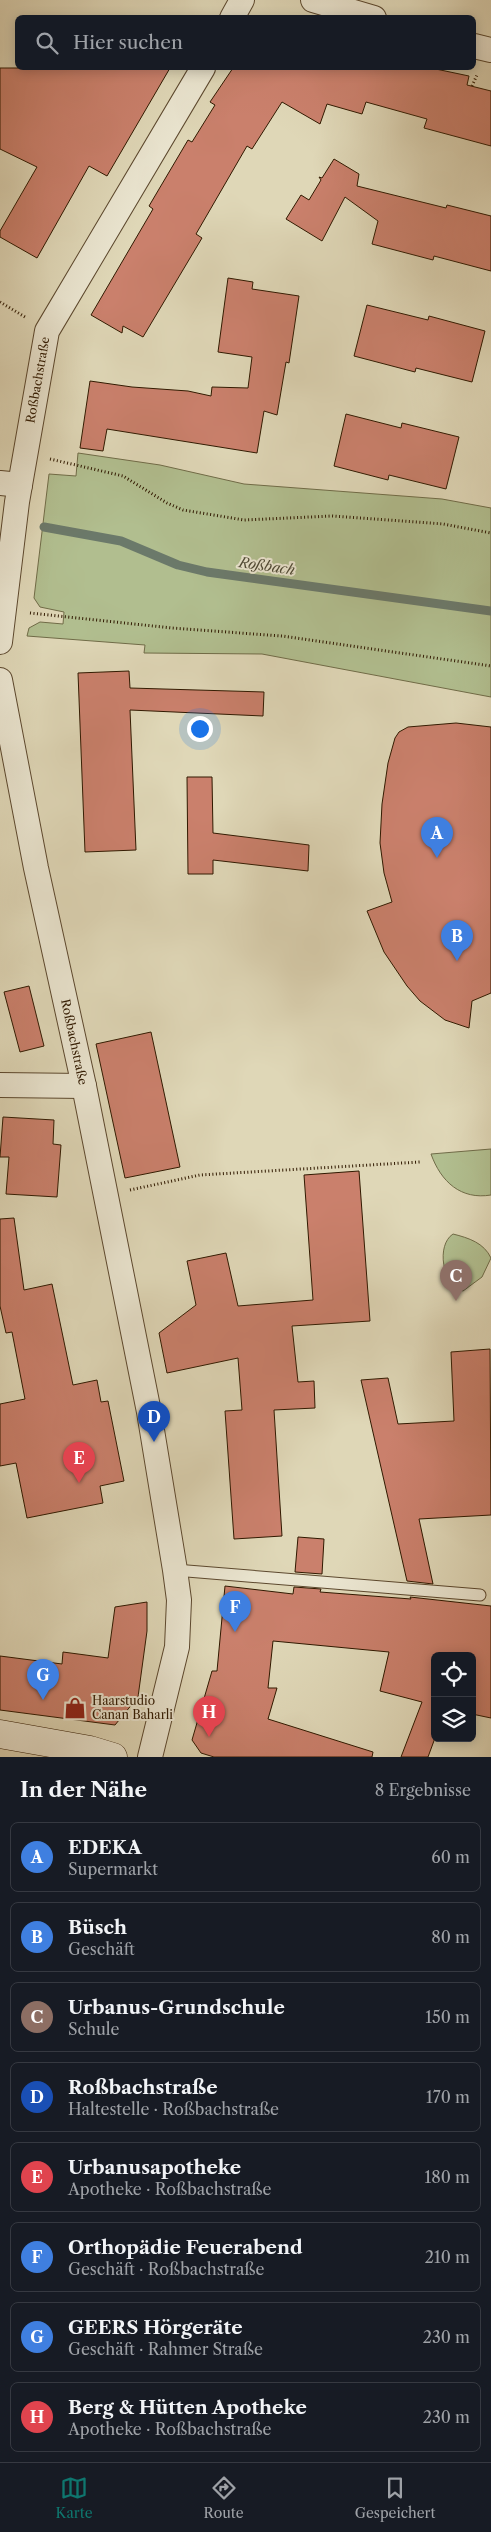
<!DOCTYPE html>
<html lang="de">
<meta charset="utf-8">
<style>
body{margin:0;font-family:"Libre Caslon Text",serif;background:#242831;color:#f1f3f6}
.controls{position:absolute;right:15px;bottom:15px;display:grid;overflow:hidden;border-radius:8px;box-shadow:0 2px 12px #0003}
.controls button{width:45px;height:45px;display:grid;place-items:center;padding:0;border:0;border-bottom:1px solid #363941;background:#171b24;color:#f1f3f6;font:25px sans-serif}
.you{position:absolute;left:199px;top:728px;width:18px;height:18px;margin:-12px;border:4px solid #fff;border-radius:50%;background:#1a73e8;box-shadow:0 0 0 8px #1a73e833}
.badge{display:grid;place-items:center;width:32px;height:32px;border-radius:50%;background:#0f766e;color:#fff;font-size:16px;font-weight:700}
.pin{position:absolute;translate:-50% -41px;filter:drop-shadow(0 1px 2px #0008)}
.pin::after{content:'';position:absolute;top:26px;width:18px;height:15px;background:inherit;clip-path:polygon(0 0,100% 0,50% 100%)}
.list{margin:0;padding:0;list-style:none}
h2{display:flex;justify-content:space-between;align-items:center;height:65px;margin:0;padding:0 20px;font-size:21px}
h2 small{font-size:16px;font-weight:400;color:#9ea1a6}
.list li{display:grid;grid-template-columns:32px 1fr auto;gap:15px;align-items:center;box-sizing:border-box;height:70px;margin:0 10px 10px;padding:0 10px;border:1px solid #363941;border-radius:8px}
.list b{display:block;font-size:19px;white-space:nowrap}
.list p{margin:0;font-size:16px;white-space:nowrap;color:#9ea1a6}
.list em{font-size:16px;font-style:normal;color:#9ea1a6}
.icon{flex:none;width:28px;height:28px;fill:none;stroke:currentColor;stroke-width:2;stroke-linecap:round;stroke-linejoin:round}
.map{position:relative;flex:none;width:491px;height:1757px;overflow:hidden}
.search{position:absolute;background:#171b24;box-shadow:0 2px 12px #0003;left:15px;right:15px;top:15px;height:55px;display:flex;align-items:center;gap:12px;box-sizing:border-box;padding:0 18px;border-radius:8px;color:#9ea1a6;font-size:19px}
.sheet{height:705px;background:#171b24}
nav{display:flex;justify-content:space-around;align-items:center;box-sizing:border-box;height:70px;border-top:1px solid #363941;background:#171b24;font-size:14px;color:#9ea1a6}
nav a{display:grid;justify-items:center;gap:2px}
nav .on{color:#0f766e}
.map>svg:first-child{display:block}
.green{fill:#b1be8f;stroke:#706c48}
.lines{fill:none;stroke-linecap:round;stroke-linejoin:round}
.stream{stroke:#6b796a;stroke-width:9}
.building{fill:#ca806c;stroke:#301900}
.service-casing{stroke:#5c482e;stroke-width:13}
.minor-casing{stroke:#5c482e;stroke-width:26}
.secondary-casing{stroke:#301900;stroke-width:29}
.path{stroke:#301900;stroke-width:3;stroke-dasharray:1 2.5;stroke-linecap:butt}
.service{stroke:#eae5d0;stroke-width:11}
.minor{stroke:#eae5d0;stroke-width:24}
.secondary{stroke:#eae5d0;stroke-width:28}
.labels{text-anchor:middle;stroke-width:4;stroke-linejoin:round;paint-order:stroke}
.street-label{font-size:12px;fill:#301900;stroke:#eae5d0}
.poi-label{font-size:12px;fill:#301900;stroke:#eae5d0;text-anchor:start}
.water-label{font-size:14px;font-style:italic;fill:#4e4935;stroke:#eae5d0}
</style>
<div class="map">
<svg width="491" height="1757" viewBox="0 0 491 1757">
<rect width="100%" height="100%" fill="#dfd7b7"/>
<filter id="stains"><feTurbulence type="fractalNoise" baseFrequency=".004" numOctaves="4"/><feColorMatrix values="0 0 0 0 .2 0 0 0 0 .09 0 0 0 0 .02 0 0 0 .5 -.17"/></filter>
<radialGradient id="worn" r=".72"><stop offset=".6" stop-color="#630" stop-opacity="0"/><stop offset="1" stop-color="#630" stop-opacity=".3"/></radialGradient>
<g class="green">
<path d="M78 453 160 465 244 484 442 499 491 508V697L262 654 144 653 145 645 27 636 29 628 40 622 63 624 64 612 40 607 34 598 49 474 76 476Z"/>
<path d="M491 1149V1195C461 1200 441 1182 431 1154Z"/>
<path d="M453 1234C469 1238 484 1243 491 1258L482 1277 463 1291C442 1285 436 1245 453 1234Z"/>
</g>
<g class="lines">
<path class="stream" d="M44 527 121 541 178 565 207 572 491 611"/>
</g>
<g class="building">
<path d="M0 68H170L107 176 89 166 37 258 0 237V231L37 167 0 149Z"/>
<path d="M233 68H431L469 76 467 85 491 91V146L424 128 427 119 366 102 362 114 327 104 320 124 282 102 252 149 247 146 196 234 202 238 143 337 123 326 122 333 91 315 153 209 149 206 188 140 192 142 215 105 210 102Z"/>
<path d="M334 159 359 174 357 186 446 208 447 205 491 216V271L434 256 433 260 372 244 378 221 345 197 322 241 286 219 301 195 309 200 321 180 319 177 322 178Z"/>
<path d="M228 278 253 282 252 289 299 296 289 363 286 362 277 415 264 411 257 453 107 429 103 451 80 448 90 381 132 387 188 391 211 396 212 387 248 388 252 357 218 352Z"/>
<path d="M367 305 428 320 429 316 485 331 472 382 416 368 415 372 354 356Z"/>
<path d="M346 414 401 428 402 423 459 437 446 489 389 475 388 480 334 466Z"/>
<path d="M129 671 130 688 264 692 263 716 130 710 136 850 85 852 78 673Z"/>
<path d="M456 723 491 727V993L472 1001 469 1028 445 1020 420 1001 407 986 384 952 367 911 392 902 384 873 380 843 382 804 388 763 395 738 399 732 408 727Z"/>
<path d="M187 777H212L213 833 309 845 308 871 213 860V874H188Z"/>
<path d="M29 986 44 1046 20 1052 4 992Z"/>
<path d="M151 1032 180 1167 125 1178 96 1044Z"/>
<path d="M3 1117 54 1120 53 1144 61 1145 57 1197 6 1194 9 1157H0Z"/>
<path d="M359 1171 370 1321 292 1326 298 1382 314 1381 315 1408 274 1410 282 1536 234 1539 225 1411 242 1410 238 1358 167 1373 159 1333 196 1305 187 1261 226 1253 238 1306 313 1300 304 1175Z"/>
<path d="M14 1218 24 1290 52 1284 73 1385 97 1380 101 1402 108 1401 124 1481 100 1486 103 1503 27 1518 16 1463 0 1466V1404L25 1399 12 1332 6 1333 0 1306V1219Z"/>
<path d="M490 1349 491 1515 419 1519 433 1584 407 1581 361 1380 388 1378 398 1424 454 1421 451 1352Z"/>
<path d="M298 1537 324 1539 322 1574 295 1572Z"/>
<path d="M225 1586 293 1594 294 1587 321 1589 320 1592 411 1599 410 1597 491 1606V1718L472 1714V1656H435V1738L428 1757H401L422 1702 380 1691 389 1652 273 1641 268 1688H277L268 1719 373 1752 372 1757H214L201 1753 192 1740 212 1671H217Z"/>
<path d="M147 1602V1631L138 1697 115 1725 0 1710V1656L62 1664 63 1652 108 1658 115 1607Z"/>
</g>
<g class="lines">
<g class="service-casing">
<path id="service" d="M175 1570 480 1595"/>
</g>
<g class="minor-casing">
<g id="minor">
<path d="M313 0 374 18"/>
<path d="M232 18 242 0"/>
<path d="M474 46 491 50"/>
<path d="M0 483 20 485"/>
<path d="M0 642 17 502 47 331 203 68"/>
<path d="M0 680 36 868 84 1086 149 1412 175 1570 179 1600 177 1647 150 1757"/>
<path d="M0 1085 84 1086"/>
</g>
</g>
<g class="secondary-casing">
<path id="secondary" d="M0 1734 90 1750 113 1757"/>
</g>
<g class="path">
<path d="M472 86 477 75"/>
<path d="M0 302 25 317"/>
<path d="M50 459 123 476 167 503 183 510 244 520 332 516 443 524 491 533"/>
<path d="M30 613 172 628 282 636 491 666"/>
<path d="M130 1190 200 1175 420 1162"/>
</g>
<use href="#service" class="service"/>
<use href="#minor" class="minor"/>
<use href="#secondary" class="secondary"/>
</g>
<defs>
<g id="shop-bare" transform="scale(1.725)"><path d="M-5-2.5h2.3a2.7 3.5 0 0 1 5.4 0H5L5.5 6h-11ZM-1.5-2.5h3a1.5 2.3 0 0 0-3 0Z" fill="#8f2418" stroke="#eae5d0" stroke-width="2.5" paint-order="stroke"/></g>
</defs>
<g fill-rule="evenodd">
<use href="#shop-bare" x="75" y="1708"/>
</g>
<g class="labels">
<g class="street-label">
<text transform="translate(38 380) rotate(-80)" y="4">Roßbachstraße</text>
<text transform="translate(74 1042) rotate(78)" y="4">Roßbachstraße</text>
</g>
<g class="poi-label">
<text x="92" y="1705">Haarstudio<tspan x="92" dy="14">Canan Baharli</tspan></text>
</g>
<g class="water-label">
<text transform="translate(267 566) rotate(8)" y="5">Roßbach</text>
</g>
</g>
<rect width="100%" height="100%" filter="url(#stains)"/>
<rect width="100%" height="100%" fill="url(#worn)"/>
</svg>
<div class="controls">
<button><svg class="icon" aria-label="locate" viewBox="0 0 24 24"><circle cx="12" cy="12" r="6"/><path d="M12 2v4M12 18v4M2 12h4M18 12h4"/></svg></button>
<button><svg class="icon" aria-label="layers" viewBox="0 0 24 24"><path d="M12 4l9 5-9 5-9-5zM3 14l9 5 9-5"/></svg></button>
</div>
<div class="you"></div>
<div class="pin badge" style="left:437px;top:858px;background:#3f7fe0">A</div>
<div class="pin badge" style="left:457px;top:961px;background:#3f7fe0">B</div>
<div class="pin badge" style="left:456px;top:1301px;background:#8d6e63">C</div>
<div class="pin badge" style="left:154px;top:1442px;background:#1a4fb4">D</div>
<div class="pin badge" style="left:79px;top:1483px;background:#e0444e">E</div>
<div class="pin badge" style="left:235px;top:1632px;background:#3f7fe0">F</div>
<div class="pin badge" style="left:43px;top:1700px;background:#3f7fe0">G</div>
<div class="pin badge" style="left:209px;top:1737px;background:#e0444e">H</div>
<div class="search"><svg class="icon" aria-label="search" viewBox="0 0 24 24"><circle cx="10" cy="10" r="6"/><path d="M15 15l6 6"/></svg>Hier suchen</div>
</div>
<section class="sheet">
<h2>In der Nähe<small>8 Ergebnisse</small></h2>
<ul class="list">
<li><span class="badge" style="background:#3f7fe0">A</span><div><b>EDEKA</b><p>Supermarkt</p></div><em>60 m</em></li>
<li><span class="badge" style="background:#3f7fe0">B</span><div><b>Büsch</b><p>Geschäft</p></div><em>80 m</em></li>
<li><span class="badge" style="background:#8d6e63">C</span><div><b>Urbanus-Grundschule</b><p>Schule</p></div><em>150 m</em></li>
<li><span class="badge" style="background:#1a4fb4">D</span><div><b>Roßbachstraße</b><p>Haltestelle · Roßbachstraße</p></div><em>170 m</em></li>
<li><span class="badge" style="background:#e0444e">E</span><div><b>Urbanusapotheke</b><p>Apotheke · Roßbachstraße</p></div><em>180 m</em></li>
<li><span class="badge" style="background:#3f7fe0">F</span><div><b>Orthopädie Feuerabend</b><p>Geschäft · Roßbachstraße</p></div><em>210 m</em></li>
<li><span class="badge" style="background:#3f7fe0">G</span><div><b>GEERS Hörgeräte</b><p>Geschäft · Rahmer Straße</p></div><em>230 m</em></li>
<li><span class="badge" style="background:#e0444e">H</span><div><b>Berg &amp; Hütten Apotheke</b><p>Apotheke · Roßbachstraße</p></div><em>230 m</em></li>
</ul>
</section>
<nav>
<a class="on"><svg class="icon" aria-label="map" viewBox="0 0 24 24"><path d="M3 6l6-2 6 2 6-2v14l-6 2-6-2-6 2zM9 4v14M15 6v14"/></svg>Karte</a>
<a><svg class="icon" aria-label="directions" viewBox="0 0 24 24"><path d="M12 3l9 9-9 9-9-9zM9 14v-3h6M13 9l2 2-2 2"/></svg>Route</a>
<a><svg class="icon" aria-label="saved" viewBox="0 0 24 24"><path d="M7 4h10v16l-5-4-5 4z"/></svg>Gespeichert</a>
</nav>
